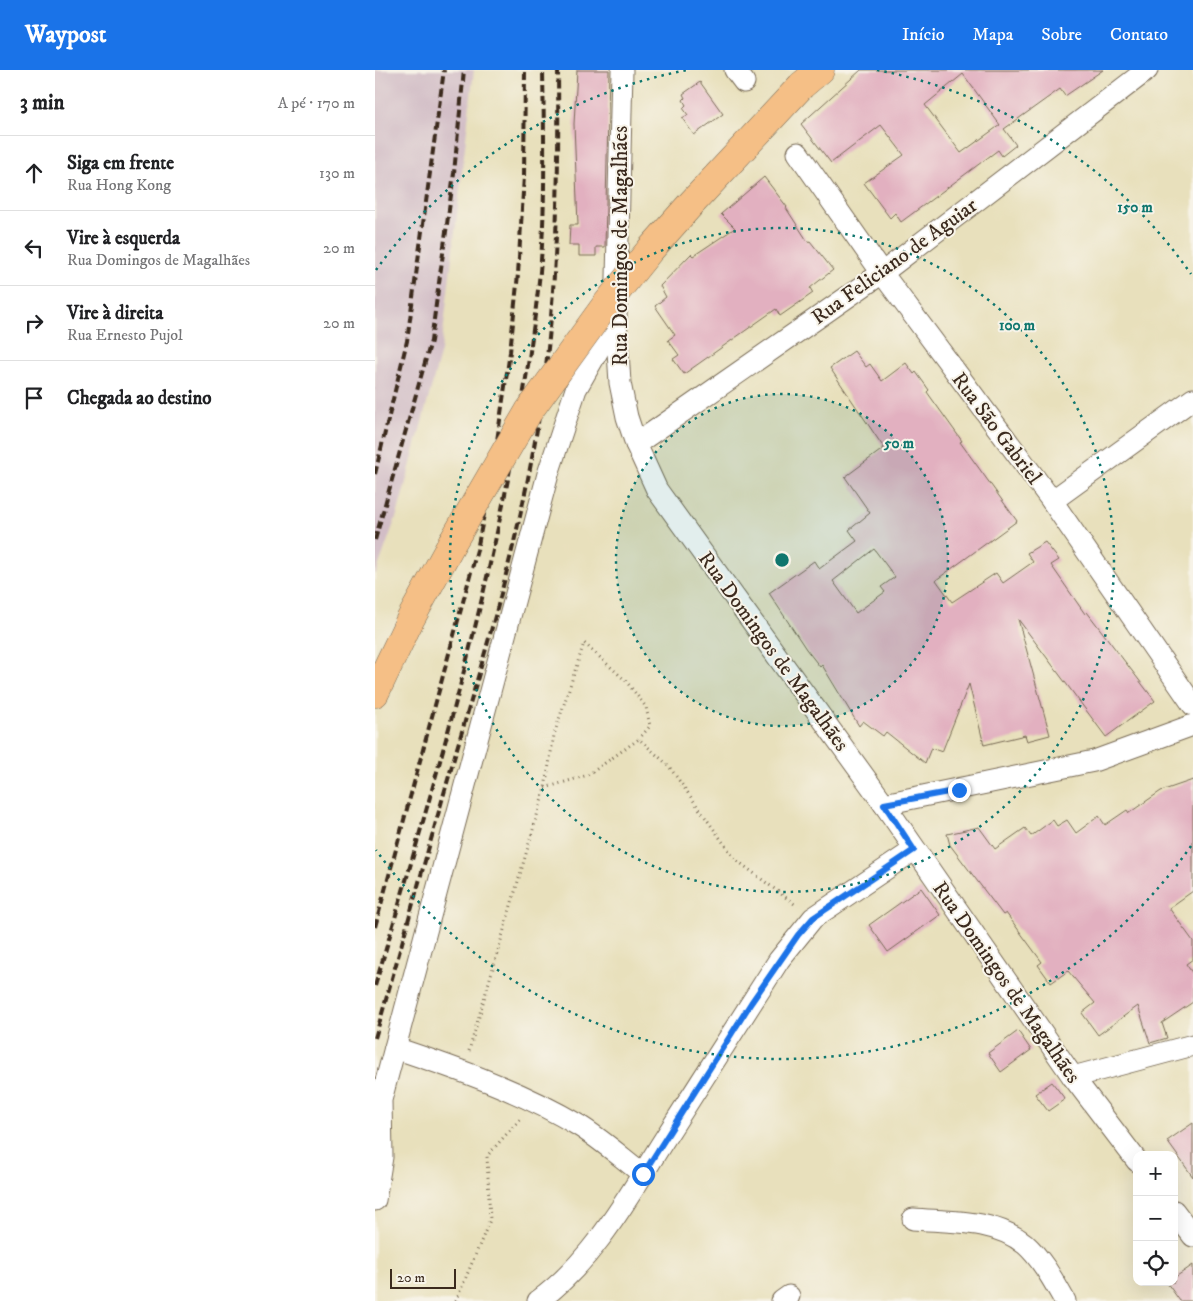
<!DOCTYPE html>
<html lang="pt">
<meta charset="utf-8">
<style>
body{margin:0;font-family:"IM FELL DW Pica",serif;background:#f2f2f2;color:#202124}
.controls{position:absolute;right:15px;bottom:15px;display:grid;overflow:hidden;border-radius:10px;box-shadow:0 5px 20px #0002}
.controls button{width:45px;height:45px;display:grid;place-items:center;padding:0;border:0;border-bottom:1px solid #e0e0e0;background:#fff;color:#202124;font:25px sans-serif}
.scale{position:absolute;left:15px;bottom:12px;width:66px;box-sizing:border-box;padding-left:5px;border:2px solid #3b2a1e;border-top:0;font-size:14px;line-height:18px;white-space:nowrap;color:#3b2a1e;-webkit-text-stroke:4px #f7f3e8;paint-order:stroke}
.stop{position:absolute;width:15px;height:15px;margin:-11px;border:4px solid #1a73e8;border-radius:50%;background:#fff}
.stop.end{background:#1a73e8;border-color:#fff;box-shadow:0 1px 5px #0008}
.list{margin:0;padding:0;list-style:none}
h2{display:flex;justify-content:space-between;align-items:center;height:65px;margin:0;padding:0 20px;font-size:21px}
h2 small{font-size:16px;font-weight:400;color:#757577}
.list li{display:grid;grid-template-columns:32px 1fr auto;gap:15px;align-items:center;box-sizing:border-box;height:75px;padding:0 20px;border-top:1px solid #e0e0e0}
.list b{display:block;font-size:19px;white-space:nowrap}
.list p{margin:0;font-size:16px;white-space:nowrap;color:#757577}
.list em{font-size:16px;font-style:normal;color:#757577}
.icon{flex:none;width:28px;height:28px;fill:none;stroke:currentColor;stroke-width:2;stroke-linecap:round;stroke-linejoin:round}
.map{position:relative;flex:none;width:818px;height:1231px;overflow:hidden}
header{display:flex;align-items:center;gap:30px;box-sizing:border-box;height:70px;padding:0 25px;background:#1a73e8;color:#fff}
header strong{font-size:24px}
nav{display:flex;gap:28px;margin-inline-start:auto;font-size:18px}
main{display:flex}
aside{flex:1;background:#fff}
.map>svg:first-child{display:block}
.industrial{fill:#d2bdc6}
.building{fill:#e2b0c0;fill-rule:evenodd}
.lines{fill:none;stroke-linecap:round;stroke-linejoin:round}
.street-casing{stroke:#786a55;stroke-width:23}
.primary-casing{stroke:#786a55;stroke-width:29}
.path{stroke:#786a55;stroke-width:3;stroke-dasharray:1 4;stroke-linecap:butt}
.street{stroke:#fff;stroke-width:21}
.primary{stroke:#f5bf86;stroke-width:28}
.rail{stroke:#3b2a1e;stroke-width:4;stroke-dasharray:8 4;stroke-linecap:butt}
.primary-bridge-casing{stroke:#786a55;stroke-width:29;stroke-linecap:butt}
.primary-bridge{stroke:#f5bf86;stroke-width:28}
.route{stroke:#1a73e8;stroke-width:6}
.ring{fill:none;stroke:#0f766e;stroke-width:2.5;stroke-dasharray:2.5 5}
.labels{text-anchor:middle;stroke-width:4;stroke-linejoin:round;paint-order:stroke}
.street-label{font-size:21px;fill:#3b2a1e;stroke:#f7f3e8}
.centre{fill:#0f766e;stroke:#f7f3e8;stroke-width:2.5}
.ring-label{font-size:15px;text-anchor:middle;font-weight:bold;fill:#0f766e;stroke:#f7f3e8;stroke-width:4;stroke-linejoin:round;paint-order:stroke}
</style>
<header>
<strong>Waypost</strong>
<nav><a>Início</a><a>Mapa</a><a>Sobre</a><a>Contato</a></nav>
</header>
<main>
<aside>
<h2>3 min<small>A pé · 170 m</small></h2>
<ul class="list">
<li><svg class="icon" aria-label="ahead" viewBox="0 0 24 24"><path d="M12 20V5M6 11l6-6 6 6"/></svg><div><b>Siga em frente</b><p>Rua Hong Kong</p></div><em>130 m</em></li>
<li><svg class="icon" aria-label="left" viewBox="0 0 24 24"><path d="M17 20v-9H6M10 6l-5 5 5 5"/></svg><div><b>Vire à esquerda</b><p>Rua Domingos de Magalhães</p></div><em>20 m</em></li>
<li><svg class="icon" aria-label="right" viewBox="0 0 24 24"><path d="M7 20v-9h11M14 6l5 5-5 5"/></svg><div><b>Vire à direita</b><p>Rua Ernesto Pujol</p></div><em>20 m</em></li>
<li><svg class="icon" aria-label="arrive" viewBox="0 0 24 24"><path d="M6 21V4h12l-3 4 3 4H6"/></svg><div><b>Chegada ao destino</b></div></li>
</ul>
</aside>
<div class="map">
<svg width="818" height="1231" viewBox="0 0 818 1231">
<rect width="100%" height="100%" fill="#f7f3e8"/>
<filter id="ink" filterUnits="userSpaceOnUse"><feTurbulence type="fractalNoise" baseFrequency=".02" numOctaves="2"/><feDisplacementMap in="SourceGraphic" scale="10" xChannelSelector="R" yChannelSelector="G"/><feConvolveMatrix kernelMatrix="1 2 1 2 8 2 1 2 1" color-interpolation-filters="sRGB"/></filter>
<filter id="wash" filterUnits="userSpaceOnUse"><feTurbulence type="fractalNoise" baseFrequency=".0096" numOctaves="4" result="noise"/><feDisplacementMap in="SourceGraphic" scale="20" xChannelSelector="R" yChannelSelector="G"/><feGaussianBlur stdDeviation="1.12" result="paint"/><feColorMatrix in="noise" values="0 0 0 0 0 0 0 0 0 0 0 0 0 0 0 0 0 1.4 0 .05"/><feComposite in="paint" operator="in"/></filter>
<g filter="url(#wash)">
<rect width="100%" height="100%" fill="#e8e0bc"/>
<path class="industrial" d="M0 0H99L66 281 23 442 0 506Z"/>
<g id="blocks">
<g class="building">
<path d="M202 0H234L230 177H221V186H204V175H194L195 155H203L199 54Z"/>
<path d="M486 0H728L690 26 685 19 629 59 641 75 627 86 623 80 526 152 520 143 515 148 489 113 529 85 506 55 456 93 426 54ZM588 4 625 55 586 83 550 35Z"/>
<path d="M325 12 348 44 319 65 307 48 313 45 308 38 311 35 308 30 310 28 308 24Z"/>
<path d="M389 107 412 137 411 138 433 172 435 171 458 200 435 218 438 223 405 246 401 239 309 304 298 289 304 285 293 270 300 265 280 236 291 227 285 216 316 184 318 186 360 158 346 144Z"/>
<path d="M479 281 491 297 495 294 507 311 531 293 539 304 541 302 554 320 552 322 587 371 585 372 642 451 561 510 577 532 621 503 628 513 658 492 652 483 670 472 684 490 676 495 710 544 712 542 780 631 731 667 643 549 675 665 652 671 650 665 609 675 594 614 567 682 556 678 550 693 511 662 508 666 488 651 484 656 447 595 445 597 431 579 394 523 439 491 444 499 482 471 474 460 495 443 470 407 509 378 455 298ZM499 479 520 507 506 517 510 522 481 543 458 511Z"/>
<path d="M818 710V821L794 838 818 871V889L811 894 818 904V932L787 953 792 968 775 973 763 936 723 965 707 943 720 933 693 901 676 913 663 895 667 892 631 843 628 845 575 775 572 764 604 757 620 779 650 758 656 766 678 750 682 756 692 750 701 763 724 746 730 755 752 740 754 743 786 721Z"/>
<path d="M546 818 565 845 513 882 494 855Z"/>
<path d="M643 961 656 980 626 1002 613 983Z"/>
<path d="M677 1012 690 1029 673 1041 660 1024Z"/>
<path d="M818 1053V1107L792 1071Z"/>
<path d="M818 1195V1231H805L792 1213 799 1212V1208Z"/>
</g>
</g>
</g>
<g filter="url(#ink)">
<use href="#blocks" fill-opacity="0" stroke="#786a55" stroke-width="1"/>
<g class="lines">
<g class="street-casing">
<g id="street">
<path d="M247 0 241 249 245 313 252 347 261 374 282 420 509 734 698 1007 762 1091"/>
<path d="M360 0 369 12"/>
<path d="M423 83 507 203 677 431 818 635"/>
<path d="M261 374 507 203 772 0"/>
<path d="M677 431 818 329"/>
<path d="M509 734 719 691 818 655"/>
<path d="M20 978C83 999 146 1021 203 1055 226 1069 247 1088 268 1104"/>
<path d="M698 1007 818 975"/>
<path d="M0 1130 7 1087 6 1030 173 404 201 319 241 249"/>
<path d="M799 1141 818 1166"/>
<path d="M538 1149C575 1152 619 1149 650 1174 667 1189 679 1212 690 1231"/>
<path d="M163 1231C217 1192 252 1129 287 1073 326 1012 365 950 404 890L438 848 539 780"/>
<path d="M407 1231 414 1226"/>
</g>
</g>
<g class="primary-casing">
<g id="primary">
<path d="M426 16 445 0"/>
<path d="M0 623 35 550 77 473"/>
</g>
</g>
<g class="path">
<path d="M170 718 213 705 264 669 293 695 360 789 422 836"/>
<path d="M94 981 170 718 179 665 209 573 251 611 271 637 275 656 264 669"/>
<path d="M81 1231 115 1150 112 1086 146 1048"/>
</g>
<use href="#street" class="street"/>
<use href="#primary" class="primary"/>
<g class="rail">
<path d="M0 404 32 271 69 0"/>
<path d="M0 470 56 271 79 103 89 0"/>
<path d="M0 857 102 480 118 398 135 282 143 204 149 106 150 0"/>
<path d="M0 916C69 682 139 446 165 202 171 135 169 67 168 0"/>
<path d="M0 968C27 874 53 779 80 685 113 574 146 462 164 347 182 233 184 116 183 0"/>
</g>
<g class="primary-bridge-casing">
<path id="primary-bridge" d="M77 473 154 341 230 236 275 180 315 135 426 16"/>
</g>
<use href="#primary-bridge" class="primary-bridge"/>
</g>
</g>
<g class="lines" filter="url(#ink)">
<path class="route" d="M268 1104 376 933 423 865 438 848 539 780 509 734 584 720"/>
</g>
<circle cx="407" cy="490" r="166" fill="#0f766e" fill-opacity=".12"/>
<g class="ring">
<circle cx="407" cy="490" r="166"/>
<circle cx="407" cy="490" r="332"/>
<path d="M816 776A499 499 0 0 1 1 780M1 200A499 499 0 0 1 312 0M502 0A499 499 0 0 1 816 204"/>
</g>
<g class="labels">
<g class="street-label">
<text transform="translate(245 176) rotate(-90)" y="7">Rua Domingos de Magalhães</text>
<text transform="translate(519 191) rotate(-36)" y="7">Rua Feliciano de Aguiar</text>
<text transform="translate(622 358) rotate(53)" y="7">Rua São Gabriel</text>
<text transform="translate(399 581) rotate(54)" y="7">Rua Domingos de Magalhães</text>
<text transform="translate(632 912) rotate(55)" y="7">Rua Domingos de Magalhães</text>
</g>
</g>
<circle cx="407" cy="490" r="8" class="centre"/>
<g class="ring-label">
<text x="760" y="142">150 m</text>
<text x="642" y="260">100 m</text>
<text x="524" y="378">50 m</text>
</g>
</svg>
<div class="controls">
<button>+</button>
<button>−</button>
<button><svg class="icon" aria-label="locate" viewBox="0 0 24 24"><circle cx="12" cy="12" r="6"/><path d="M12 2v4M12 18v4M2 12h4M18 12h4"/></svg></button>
</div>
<div class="scale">20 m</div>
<div class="stop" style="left:268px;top:1104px"></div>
<div class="stop end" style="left:584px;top:720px"></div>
</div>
</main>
